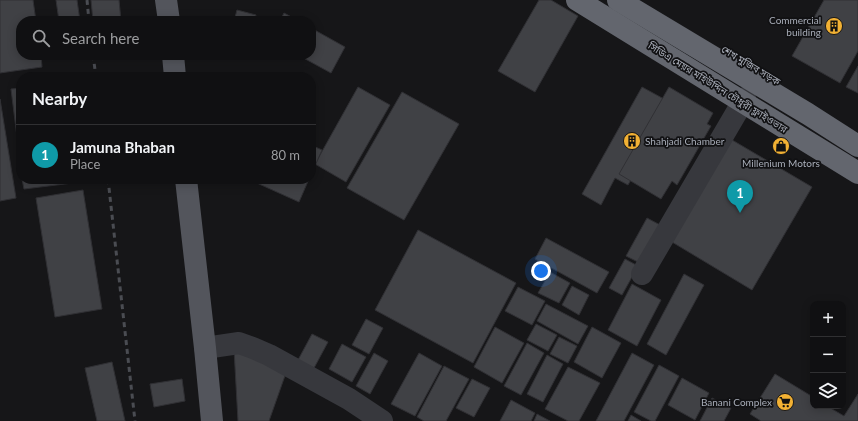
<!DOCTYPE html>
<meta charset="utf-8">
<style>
body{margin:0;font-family:Lato,"Noto Sans Bengali",sans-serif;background:#1e1e20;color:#f1f3f6}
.controls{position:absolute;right:12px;bottom:12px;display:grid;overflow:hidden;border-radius:8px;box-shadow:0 2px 10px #0003}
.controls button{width:36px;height:36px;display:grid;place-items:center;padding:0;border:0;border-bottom:1px solid #303032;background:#101012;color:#f1f3f6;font:20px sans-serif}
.you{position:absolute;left:541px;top:271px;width:14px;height:14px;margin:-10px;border:3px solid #fff;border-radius:50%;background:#1a73e8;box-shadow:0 0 0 6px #1a73e833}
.badge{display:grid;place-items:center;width:26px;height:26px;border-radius:50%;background:#0f766e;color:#fff;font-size:13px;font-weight:700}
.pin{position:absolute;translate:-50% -33px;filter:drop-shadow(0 1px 2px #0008)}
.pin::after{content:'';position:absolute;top:21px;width:14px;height:12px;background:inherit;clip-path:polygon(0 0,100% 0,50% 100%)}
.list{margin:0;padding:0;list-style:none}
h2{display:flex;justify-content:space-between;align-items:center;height:52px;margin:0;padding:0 16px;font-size:17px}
h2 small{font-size:13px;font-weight:400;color:#9c9d9f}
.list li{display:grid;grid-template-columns:26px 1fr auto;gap:12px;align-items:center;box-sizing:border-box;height:60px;padding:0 16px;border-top:1px solid #303032}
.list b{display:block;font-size:15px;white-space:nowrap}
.list p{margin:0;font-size:13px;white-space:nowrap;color:#9c9d9f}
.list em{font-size:13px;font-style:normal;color:#9c9d9f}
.icon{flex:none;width:22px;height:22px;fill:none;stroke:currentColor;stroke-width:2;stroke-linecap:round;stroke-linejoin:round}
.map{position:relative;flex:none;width:858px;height:421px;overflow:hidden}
.search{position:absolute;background:#101012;box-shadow:0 2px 10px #0003;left:16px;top:16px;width:300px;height:44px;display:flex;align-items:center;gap:10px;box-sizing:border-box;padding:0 14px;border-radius:16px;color:#9c9d9f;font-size:15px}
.panel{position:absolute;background:#101012;box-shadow:0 2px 10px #0003;left:16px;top:72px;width:300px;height:112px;border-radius:16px}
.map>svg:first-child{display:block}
.building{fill:#404145;stroke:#303034}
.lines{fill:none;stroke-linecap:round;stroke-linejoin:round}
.minor{stroke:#37383d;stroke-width:22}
.major{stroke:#53555c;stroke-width:22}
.highway{stroke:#63666e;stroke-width:22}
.rail{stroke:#4a4c52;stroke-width:3;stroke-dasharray:5 4;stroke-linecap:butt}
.highway-bridge{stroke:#63666e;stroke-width:22}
.labels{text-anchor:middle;stroke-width:3.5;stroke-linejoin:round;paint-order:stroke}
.poi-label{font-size:10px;fill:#a8adb8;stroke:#111113;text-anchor:end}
.street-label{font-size:10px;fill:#a8adb8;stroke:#111113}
</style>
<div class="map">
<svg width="858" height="421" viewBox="0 0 858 421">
<rect width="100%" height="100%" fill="#161618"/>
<g class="building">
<path d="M0 0H33L36 21H21V55H41L42 67 0 73Z"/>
<path d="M56 0H77L80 21H59Z"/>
<path d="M91 0H119L121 21H93Z"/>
<path d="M539 0H551L578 16 535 92 498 71Z"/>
<path d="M824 0H858V51L840 83 792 56Z"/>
<path d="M237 10 256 15 254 21H234Z"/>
<path d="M284 13 299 21H280Z"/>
<path d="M311 28 345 47 331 73 298 55H311Z"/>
<path d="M858 66V93L846 87Z"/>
<path d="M358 87 390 105 346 182 315 164Z"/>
<path d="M642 87 673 104 628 185 615 178 601 205 582 194Z"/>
<path d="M669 87 713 113 707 124 711 126 677 185 672 181 661 199 619 174Z"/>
<path d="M21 88V169L11 89Z"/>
<path d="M402 92 459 124 404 220 347 188Z"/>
<path d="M0 99 16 198 0 201Z"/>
<path d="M727 137 812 187 752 290 667 239Z"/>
<path d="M311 145 322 150 311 175Z"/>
<path d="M22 179H81V182L24 189Z"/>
<path d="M248 179H309L299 202Z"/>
<path d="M83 190 102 309 55 317 36 198Z"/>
<path d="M647 218 662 226 642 264 626 256Z"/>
<path d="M418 230 516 283 473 363 375 310Z"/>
<path d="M546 238 609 272 597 293 535 259Z"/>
<path d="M625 259 638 266 622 295 609 288Z"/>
<path d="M550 272 570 283 559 303 538 293Z"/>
<path d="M684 274 704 285 666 355 647 344Z"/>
<path d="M632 284 661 300 637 346 608 330Z"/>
<path d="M572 286 589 295 579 315 562 305Z"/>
<path d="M518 287 545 301 532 325 505 311Z"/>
<path d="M546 304 588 326 578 344 537 321Z"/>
<path d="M366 319 383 328 369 354 352 345Z"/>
<path d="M536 324 557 335 548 351 527 340Z"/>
<path d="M495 327 524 343 502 383 474 367Z"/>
<path d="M592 327 621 343 602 378 574 362Z"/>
<path d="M312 334 328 342 314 368 298 360Z"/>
<path d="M559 337 577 346 568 363 550 354Z"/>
<path d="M527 343 544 353 521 395 504 386Z"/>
<path d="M342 344 366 357 352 382 329 369Z"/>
<path d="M234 349 287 370 269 421H238Z"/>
<path d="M374 353 388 361 370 394 356 386Z"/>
<path d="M419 353 442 366 415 416 391 404Z"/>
<path d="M632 353 654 365 624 421H596Z"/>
<path d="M547 355 563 364 543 402 527 394Z"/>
<path d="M112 362 125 421H97L85 368Z"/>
<path d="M659 365 679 376 655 421H651L634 412Z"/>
<path d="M444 366 469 379 446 421H424L417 417Z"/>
<path d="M568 367 600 383 579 421H568L545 409Z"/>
<path d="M775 374 813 397V406H827L844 416 858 394V421H761L750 414Z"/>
<path d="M682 378 709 393 695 420 668 405Z"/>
<path d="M182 379 185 401 154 407 150 384Z"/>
<path d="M472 379 490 388 474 417 456 408Z"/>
<path d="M712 398 731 408 724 421H700Z"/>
<path d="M511 400 535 413 531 421H500Z"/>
<path d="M537 414 550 421H534Z"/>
<path d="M631 415 641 421H628Z"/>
</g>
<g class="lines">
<g class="minor">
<path d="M642 274 745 98"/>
<path d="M205 348 239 343 253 348 269 355 349 399 382 421"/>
</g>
<g class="major">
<path d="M166 0 169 21"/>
<path d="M173 55 175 77"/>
<path d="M186 179 205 348 212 421"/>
</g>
<path class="highway" d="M618 0 808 114 858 146"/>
<g class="rail">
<path d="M87 0 89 21"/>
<path d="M93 55 96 77"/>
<path d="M108 179 135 421"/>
</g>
<path class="highway-bridge" d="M577 0 858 173"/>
</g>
<defs>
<g id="building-disc" transform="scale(0.9)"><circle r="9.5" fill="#f2b134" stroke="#111113"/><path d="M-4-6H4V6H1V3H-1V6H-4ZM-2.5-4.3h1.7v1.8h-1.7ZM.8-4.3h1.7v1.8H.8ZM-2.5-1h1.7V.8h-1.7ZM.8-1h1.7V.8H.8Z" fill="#111"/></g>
<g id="shop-disc" transform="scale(0.9)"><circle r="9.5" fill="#f2b134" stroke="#111113"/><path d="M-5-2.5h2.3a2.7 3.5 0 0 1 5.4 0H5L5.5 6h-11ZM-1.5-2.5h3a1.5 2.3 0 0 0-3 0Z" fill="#111"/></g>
<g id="supermarket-disc" transform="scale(0.9)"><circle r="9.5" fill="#f2b134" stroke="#111113"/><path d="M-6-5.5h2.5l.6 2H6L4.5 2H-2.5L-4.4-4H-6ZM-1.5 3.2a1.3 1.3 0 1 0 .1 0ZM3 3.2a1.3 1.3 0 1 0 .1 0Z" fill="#111"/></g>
</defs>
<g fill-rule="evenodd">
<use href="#building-disc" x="834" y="26"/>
<use href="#building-disc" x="632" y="141"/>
<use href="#shop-disc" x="781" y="146"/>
<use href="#supermarket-disc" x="785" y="402"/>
</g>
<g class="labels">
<g class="poi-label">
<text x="821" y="24">Commercial<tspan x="821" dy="12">building</tspan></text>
<text x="645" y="145" text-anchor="start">Shahjadi Chamber</text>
<text x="781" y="167" text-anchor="middle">Millenium Motors</text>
<text x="772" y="406">Banani Complex</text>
</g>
<g class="street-label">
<text transform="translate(751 65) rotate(31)" y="4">শেখ মুজিব সড়ক</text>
<text transform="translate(718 87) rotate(32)" y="4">সিডিএ মেয়র মহিউদ্দিন চৌধুরী ফ্লাইওভার</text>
</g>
</g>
</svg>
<div class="controls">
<button>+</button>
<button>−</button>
<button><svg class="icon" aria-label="layers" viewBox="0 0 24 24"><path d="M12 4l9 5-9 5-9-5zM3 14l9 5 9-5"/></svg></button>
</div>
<div class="you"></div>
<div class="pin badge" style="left:740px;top:213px;background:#0f9aa8">1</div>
<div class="search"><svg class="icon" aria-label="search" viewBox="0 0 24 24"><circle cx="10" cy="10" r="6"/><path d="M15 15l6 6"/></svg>Search here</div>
<section class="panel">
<h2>Nearby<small></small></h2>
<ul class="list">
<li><span class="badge" style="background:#0f9aa8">1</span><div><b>Jamuna Bhaban</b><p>Place</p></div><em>80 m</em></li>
</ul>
</section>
</div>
